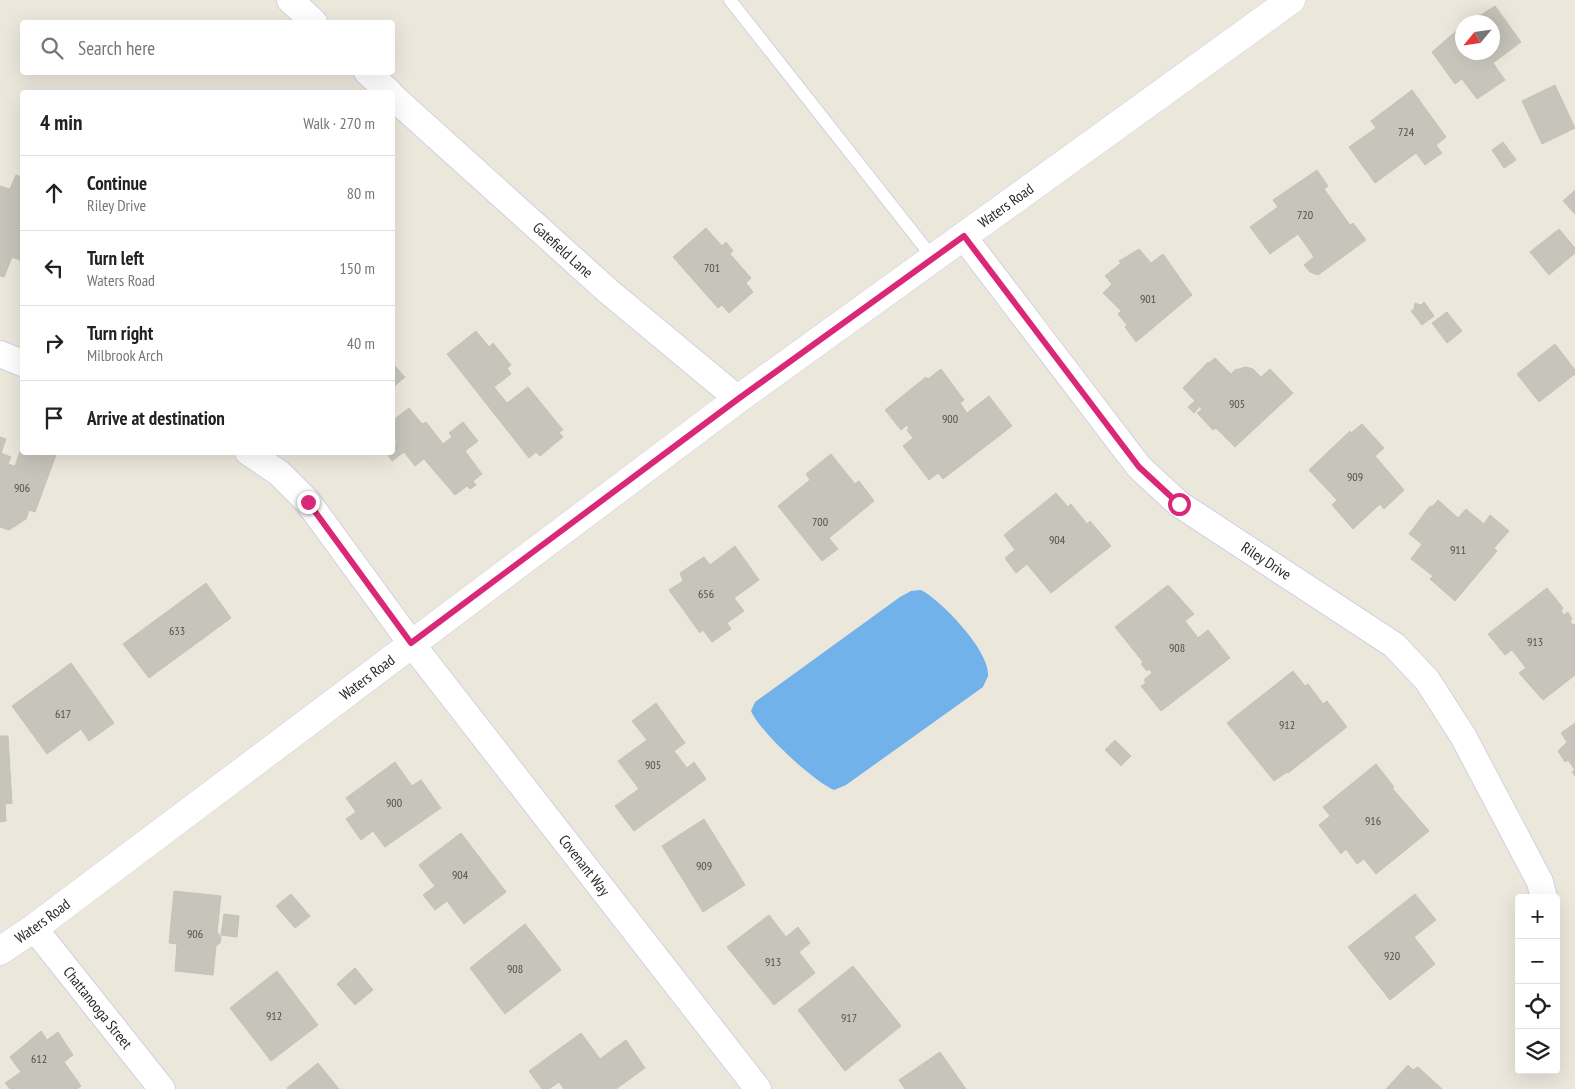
<!DOCTYPE html>
<meta charset="utf-8">
<style>
body{margin:0;font-family:"PT Sans Narrow",sans-serif;background:#f6f6f6;color:#222}
.controls{position:absolute;right:15px;bottom:15px;display:grid;overflow:hidden;border-radius:5px;box-shadow:0 5px 20px #0002}
.controls button{width:45px;height:45px;display:grid;place-items:center;padding:0;border:0;border-bottom:1px solid #e0e0e0;background:#fff;color:#222;font:25px sans-serif}
.compass{position:absolute;left:1455px;top:15px;width:45px;height:45px;border-radius:50%;background:#fff;box-shadow:0 5px 20px #0002;rotate:241deg}
.stop{position:absolute;width:15px;height:15px;margin:-11px;border:4px solid #db2777;border-radius:50%;background:#fff}
.stop.end{background:#db2777;border-color:#fff;box-shadow:0 1px 5px #0008}
.list{margin:0;padding:0;list-style:none}
h2{display:flex;justify-content:space-between;align-items:center;height:65px;margin:0;padding:0 20px;font-size:21px}
h2 small{font-size:16px;font-weight:400;color:#767676}
.list li{display:grid;grid-template-columns:32px 1fr auto;gap:15px;align-items:center;box-sizing:border-box;height:75px;padding:0 20px;border-top:1px solid #e0e0e0}
.list b{display:block;font-size:19px;white-space:nowrap}
.list p{margin:0;font-size:16px;white-space:nowrap;color:#767676}
.list em{font-size:16px;font-style:normal;color:#767676}
.icon{flex:none;width:28px;height:28px;fill:none;stroke:currentColor;stroke-width:2;stroke-linecap:round;stroke-linejoin:round}
.map{position:relative;flex:none;width:1575px;height:1089px;overflow:hidden}
.search{position:absolute;background:#fff;box-shadow:0 5px 20px #0002;left:20px;top:20px;width:375px;height:55px;display:flex;align-items:center;gap:12px;box-sizing:border-box;padding:0 18px;border-radius:5px;color:#767676;font-size:19px}
.panel{position:absolute;background:#fff;box-shadow:0 5px 20px #0002;left:20px;top:90px;width:375px;height:365px;border-radius:5px}
.map>svg:first-child{display:block}
.water{fill:#71b2ea}
.building{fill:#c6c4bb;stroke:#c6c3b5}
.lines{fill:none;stroke-linecap:round;stroke-linejoin:round}
.service-casing{stroke:#d1d1e1;stroke-width:14}
.minor-casing{stroke:#d1d1e1;stroke-width:28}
.tertiary-casing{stroke:#d1d1e1;stroke-width:29}
.service{stroke:#fff;stroke-width:12}
.minor{stroke:#fff;stroke-width:26}
.tertiary{stroke:#fff;stroke-width:28}
.route{stroke:#db2777;stroke-width:6}
.labels{text-anchor:middle;stroke-width:5;stroke-linejoin:round;paint-order:stroke}
.number-label{font-size:12px;fill:#50504e}
.street-label{font-size:15px;fill:#292929;stroke:#fff}
</style>
<div class="map">
<svg width="1575" height="1089" viewBox="0 0 1575 1089">
<rect width="100%" height="100%" fill="#ebe7db"/>
<path class="water" d="M921 590C941 600 991 652 988 676 987 679 984 684 983 687L846 785 834 790C813 781 760 732 751 711L755 702 900 597 911 591Z"/>
<g class="building">
<path d="M1495 6 1521 42 1493 63 1505 80 1477 99 1462 79 1455 84 1432 52 1462 26V52H1492V22H1470Z"/>
<path d="M1555 85 1575 128 1542 144 1522 101Z"/>
<path d="M1412 90 1446 137 1436 145 1442 153 1425 165 1416 153 1375 183 1349 147 1376 128 1371 121Z"/>
<path d="M1503 142 1516 160 1504 168 1492 150Z"/>
<path d="M1317 170 1328 186 1324 189 1350 225 1353 223 1366 240 1318 275 1310 272 1304 265 1314 257 1298 234 1270 254 1250 227 1278 207 1273 200Z"/>
<path d="M16 175 22 177V261L12 257 4 277 0 276V186L10 189Z"/>
<path d="M1575 190V214L1563 201Z"/>
<path d="M706 228 722 246 726 242 733 251 730 254 751 278 746 283 753 292 729 313 722 305 718 308 673 257Z"/>
<path d="M1559 229 1575 248V253L1549 275 1530 252Z"/>
<path d="M1139 249 1151 263 1163 254 1192 295 1136 342 1125 327 1127 325 1118 314 1121 311 1103 293 1112 284 1105 276 1121 263 1119 261Z"/>
<path d="M1424 302 1434 316 1422 325 1411 311 1414 309 1415 303 1421 305Z"/>
<path d="M1447 312 1462 331 1447 343 1432 323Z"/>
<path d="M476 331 489 347 493 343 511 365 507 368 511 374 494 387 507 403 528 387 563 430 559 432 563 437 540 456 536 452 529 458 447 354Z"/>
<path d="M1555 344 1575 370V374L1539 402 1517 374Z"/>
<path d="M1215 358 1231 374 1235 370 1246 367 1253 369 1261 377 1270 369 1293 393 1235 447 1216 428 1213 430 1197 413 1202 409 1200 406 1194 413 1188 407 1195 401 1183 388 1208 362 1209 363Z"/>
<path d="M392 363 405 377 392 388Z"/>
<path d="M941 369 964 400 960 403 967 413 989 396 1012 426 943 479 938 473 929 480 903 446 913 438 907 430 909 428 907 425 901 430 885 410 926 377 928 379Z"/>
<path d="M409 408 422 424 426 422 443 444 452 437 449 433 463 422 478 441 465 451 482 474 473 481 476 485 470 489 467 486 455 495 424 459 415 466 404 452 392 461 386 452H392V446L397 442 392 436V421Z"/>
<path d="M1362 424 1384 448 1375 456 1404 490 1384 509 1380 504 1353 529 1332 505 1337 500 1309 470 1350 431 1351 433Z"/>
<path d="M0 437 6 439 1 453 11 457 8 464 15 466 22 446V452H57L35 512 29 510 26 519 9 530 0 527Z"/>
<path d="M831 454 855 484 859 481 874 501 829 538 838 549 822 561 778 506 810 480 806 474Z"/>
<path d="M1056 493 1068 507 1071 504 1087 524 1090 521 1111 546 1051 593 1027 564 1016 573 1005 558 1015 550 1004 535Z"/>
<path d="M1438 500 1458 518 1466 509 1484 524 1490 515 1509 531 1494 548 1497 551 1455 601 1430 579 1433 576 1411 559 1422 544 1409 534 1430 506 1432 507Z"/>
<path d="M735 546 759 580 734 598 744 611 727 623 731 629 712 642 703 630 700 633 669 590 683 581 680 573 704 557 710 565Z"/>
<path d="M206 583 231 618 149 678 123 644Z"/>
<path d="M1168 585 1194 614 1185 621 1198 638 1208 630 1230 658 1161 711 1141 686 1146 683 1144 680 1152 673 1149 669 1147 671 1141 664 1143 662 1115 627Z"/>
<path d="M1547 588 1563 608 1561 611 1564 615 1568 612 1572 619 1570 621 1573 625 1575 624V675L1543 700 1519 673 1526 668 1512 650 1505 655 1488 634Z"/>
<path d="M71 663 114 723 89 741 81 729 47 754 12 706Z"/>
<path d="M1293 671 1305 686 1308 684 1323 704 1327 701 1347 727 1288 773 1287 772 1274 781 1227 723Z"/>
<path d="M656 703 685 743 674 751 687 768 694 762 706 779 634 831 615 806 639 789 618 761 647 740 632 721Z"/>
<path d="M1575 723V776L1572 772 1575 770 1568 760 1565 762 1558 751 1567 742 1561 733Z"/>
<path d="M0 736H8L12 803 5 804 6 821 0 822Z"/>
<path d="M1115 740 1131 756 1121 766 1105 750Z"/>
<path d="M395 762 412 786 421 780 441 808 385 847 373 831 361 840 346 819 356 812 346 798Z"/>
<path d="M1376 764 1394 787 1392 788 1429 831 1376 874 1364 859 1357 864 1346 849 1341 854 1319 825 1330 816 1323 807Z"/>
<path d="M704 819 745 885 703 912 662 846Z"/>
<path d="M461 833 506 892 464 924 447 901 435 910 423 895 435 886 419 865Z"/>
<path d="M174 891 221 896 217 932 221 937 220 943 216 946 213 975 175 971 177 944 169 943Z"/>
<path d="M291 894 310 916 295 928 276 906Z"/>
<path d="M1415 894 1436 920 1414 937 1435 964 1390 1000 1348 947Z"/>
<path d="M224 914 239 916 237 937 221 935Z"/>
<path d="M769 915 786 937 798 927 810 943 799 952 815 973 774 1005 727 947Z"/>
<path d="M525 924 561 970 505 1014 470 968Z"/>
<path d="M853 966 901 1026 845 1071 798 1010Z"/>
<path d="M355 968 373 990 355 1005 337 984Z"/>
<path d="M277 971 318 1025 271 1061 230 1008Z"/>
<path d="M41 1031 47 1040 58 1032 73 1055 64 1062 81 1086 77 1089H10L5 1083 21 1072 10 1057Z"/>
<path d="M581 1033 600 1059 626 1040 645 1068 616 1089H564L559 1082 549 1089H542L529 1071Z"/>
<path d="M940 1052 966 1089H905L899 1080Z"/>
<path d="M318 1063 339 1089H288L287 1088Z"/>
<path d="M1408 1065 1413 1070 1418 1067 1442 1089H1386Z"/>
</g>
<g class="lines">
<g class="service-casing">
<path id="service" d="M730 0 933 258"/>
</g>
<g class="minor-casing">
<g id="minor">
<path d="M290 0 314 22"/>
<path d="M367 72 389 92"/>
<path id="s1" d="M392 96 608 291 738 399"/>
<path id="s2" d="M963 236 1139 467 1179 504 1394 645 1427 680 1463 736 1540 882 1544 898"/>
<path d="M0 354 22 363"/>
<path id="s3" d="M248 452 279 473 308 502 411 643 758 1089"/>
<path id="s4" d="M34 928 162 1089"/>
</g>
</g>
<g class="tertiary-casing">
<g id="tertiary">
<path id="s5" d="M0 951 34 928 738 399 1291 0"/>
</g>
</g>
<use href="#service" class="service"/>
<use href="#minor" class="minor"/>
<use href="#tertiary" class="tertiary"/>
</g>
<g class="lines">
<path class="route" d="M308 502 411 643 738 399 964 236 1139 467 1179 504"/>
</g>
<g class="labels">
<g class="number-label">
<text x="1406" y="136">724</text>
<text x="1305" y="219">720</text>
<text x="712" y="272">701</text>
<text x="1148" y="303">901</text>
<text x="1237" y="408">905</text>
<text x="950" y="423">900</text>
<text x="1355" y="481">909</text>
<text x="22" y="492">906</text>
<text x="820" y="526">700</text>
<text x="1057" y="544">904</text>
<text x="1458" y="554">911</text>
<text x="706" y="598">656</text>
<text x="177" y="635">633</text>
<text x="1535" y="646">913</text>
<text x="1177" y="652">908</text>
<text x="63" y="718">617</text>
<text x="1287" y="729">912</text>
<text x="653" y="769">905</text>
<text x="394" y="807">900</text>
<text x="1373" y="825">916</text>
<text x="704" y="870">909</text>
<text x="460" y="879">904</text>
<text x="195" y="938">906</text>
<text x="1392" y="960">920</text>
<text x="773" y="966">913</text>
<text x="515" y="973">908</text>
<text x="274" y="1020">912</text>
<text x="849" y="1022">917</text>
<text x="39" y="1063">612</text>
</g>
<g class="street-label">
<text dy="5" stroke="none"><textPath href="#s5" startOffset="1252">Waters Road</textPath></text>
<text dy="5" stroke="none"><textPath href="#s1" startOffset="230">Gatefield Lane</textPath></text>
<text dy="5" stroke="none"><textPath href="#s2" startOffset="449">Riley Drive</textPath></text>
<text dy="5" stroke="none"><textPath href="#s5" startOffset="458">Waters Road</textPath></text>
<text dy="5" stroke="none"><textPath href="#s3" startOffset="535">Covenant Way</textPath></text>
<text dy="5" stroke="none"><textPath href="#s5" startOffset="52">Waters Road</textPath></text>
<text dy="5" stroke="none"><textPath href="#s4" startOffset="102">Chattanooga Street</textPath></text>
</g>
</g>
</svg>
<div class="controls">
<button>+</button>
<button>−</button>
<button><svg class="icon" aria-label="locate" viewBox="0 0 24 24"><circle cx="12" cy="12" r="6"/><path d="M12 2v4M12 18v4M2 12h4M18 12h4"/></svg></button>
<button><svg class="icon" aria-label="layers" viewBox="0 0 24 24"><path d="M12 4l9 5-9 5-9-5zM3 14l9 5 9-5"/></svg></button>
</div>
<svg class="compass" viewBox="-18 -18 36 36"><path d="M0-13l5 13h-10z" fill="#e53935"/><path d="M0 13l5-13h-10z" fill="#767676"/></svg>
<div class="stop" style="left:1179px;top:504px"></div>
<div class="stop end" style="left:308px;top:502px"></div>
<div class="search"><svg class="icon" aria-label="search" viewBox="0 0 24 24"><circle cx="10" cy="10" r="6"/><path d="M15 15l6 6"/></svg>Search here</div>
<section class="panel">
<h2>4 min<small>Walk · 270 m</small></h2>
<ul class="list">
<li><svg class="icon" aria-label="ahead" viewBox="0 0 24 24"><path d="M12 20V5M6 11l6-6 6 6"/></svg><div><b>Continue</b><p>Riley Drive</p></div><em>80 m</em></li>
<li><svg class="icon" aria-label="left" viewBox="0 0 24 24"><path d="M17 20v-9H6M10 6l-5 5 5 5"/></svg><div><b>Turn left</b><p>Waters Road</p></div><em>150 m</em></li>
<li><svg class="icon" aria-label="right" viewBox="0 0 24 24"><path d="M7 20v-9h11M14 6l5 5-5 5"/></svg><div><b>Turn right</b><p>Milbrook Arch</p></div><em>40 m</em></li>
<li><svg class="icon" aria-label="arrive" viewBox="0 0 24 24"><path d="M6 21V4h12l-3 4 3 4H6"/></svg><div><b>Arrive at destination</b></div></li>
</ul>
</section>
</div>
